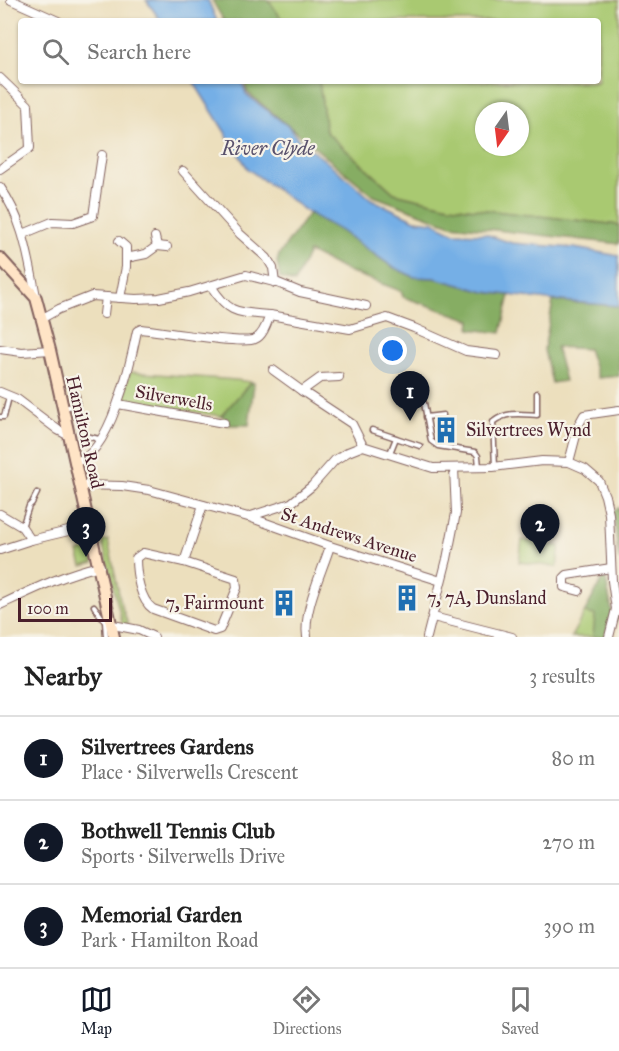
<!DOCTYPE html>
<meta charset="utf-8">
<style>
body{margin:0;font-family:"IM FELL Great Primer",serif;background:#f6f6f6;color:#222}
.compass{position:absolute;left:475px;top:102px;width:54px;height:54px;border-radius:50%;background:#fff;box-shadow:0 2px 4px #0004;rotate:194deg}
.scale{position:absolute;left:18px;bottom:15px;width:94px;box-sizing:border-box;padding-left:6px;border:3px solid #4a1f2b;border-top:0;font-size:16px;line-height:21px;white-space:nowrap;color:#4a1f2b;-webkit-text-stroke:4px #f7f3e8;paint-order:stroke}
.you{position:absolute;left:393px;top:351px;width:21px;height:21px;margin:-15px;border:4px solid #fff;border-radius:50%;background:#1a73e8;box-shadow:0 0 0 9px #1a73e833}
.badge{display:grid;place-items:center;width:39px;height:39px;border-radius:50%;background:#111827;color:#fff;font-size:20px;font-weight:700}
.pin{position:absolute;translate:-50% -50px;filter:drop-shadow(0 2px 3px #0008)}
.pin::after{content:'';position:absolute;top:32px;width:21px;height:18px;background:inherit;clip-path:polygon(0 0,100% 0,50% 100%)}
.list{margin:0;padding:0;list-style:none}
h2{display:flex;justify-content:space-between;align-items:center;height:78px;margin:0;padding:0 24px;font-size:26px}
h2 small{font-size:20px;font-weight:400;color:#767676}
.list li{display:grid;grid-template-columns:39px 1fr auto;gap:18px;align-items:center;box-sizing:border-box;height:84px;padding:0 24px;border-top:2px solid #e0e0e0}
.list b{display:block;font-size:22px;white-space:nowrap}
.list p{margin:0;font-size:20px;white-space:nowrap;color:#767676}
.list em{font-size:20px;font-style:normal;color:#767676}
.icon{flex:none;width:33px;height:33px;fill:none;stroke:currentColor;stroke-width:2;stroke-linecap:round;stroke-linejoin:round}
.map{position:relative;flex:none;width:619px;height:637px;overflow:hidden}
.search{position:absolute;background:#fff;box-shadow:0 2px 4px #0004;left:18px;right:18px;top:18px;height:66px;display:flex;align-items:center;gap:15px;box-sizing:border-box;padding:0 21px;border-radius:6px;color:#767676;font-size:22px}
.sheet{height:330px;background:#fff}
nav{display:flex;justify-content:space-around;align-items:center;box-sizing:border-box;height:84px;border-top:2px solid #e0e0e0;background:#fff;font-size:16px;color:#767676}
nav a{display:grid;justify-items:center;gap:3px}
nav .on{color:#111827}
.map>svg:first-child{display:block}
.green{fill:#a9c971;stroke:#7a744e;stroke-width:1.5;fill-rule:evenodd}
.forest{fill:#86ad63;stroke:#686647;stroke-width:1.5}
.water{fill:#75afe6;stroke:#606788;stroke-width:1.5}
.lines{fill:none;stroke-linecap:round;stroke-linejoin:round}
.service-casing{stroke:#83625e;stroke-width:7}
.minor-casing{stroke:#83625e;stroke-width:10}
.secondary-casing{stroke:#83625e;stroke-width:14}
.service{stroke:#fff;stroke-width:4}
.minor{stroke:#fff;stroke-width:8}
.secondary{stroke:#ffe4c6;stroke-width:10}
.labels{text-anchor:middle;stroke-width:4.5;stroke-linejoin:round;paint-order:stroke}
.street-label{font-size:18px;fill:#4a1f2b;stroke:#f7f3e8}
.poi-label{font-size:18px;fill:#4a1f2b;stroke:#f7f3e8;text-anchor:start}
.water-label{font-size:20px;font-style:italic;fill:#59516c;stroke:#f7f3e8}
</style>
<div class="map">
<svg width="619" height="637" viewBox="0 0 619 637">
<rect width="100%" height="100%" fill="#f7f3e8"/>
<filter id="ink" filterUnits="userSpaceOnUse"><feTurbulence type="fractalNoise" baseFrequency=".0167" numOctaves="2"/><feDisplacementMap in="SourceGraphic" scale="12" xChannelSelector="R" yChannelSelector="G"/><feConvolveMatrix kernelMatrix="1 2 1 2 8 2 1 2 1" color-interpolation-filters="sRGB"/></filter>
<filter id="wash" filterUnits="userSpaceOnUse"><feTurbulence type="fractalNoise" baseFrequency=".008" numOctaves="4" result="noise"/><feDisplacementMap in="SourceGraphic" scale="24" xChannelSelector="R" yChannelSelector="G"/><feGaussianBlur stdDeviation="1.35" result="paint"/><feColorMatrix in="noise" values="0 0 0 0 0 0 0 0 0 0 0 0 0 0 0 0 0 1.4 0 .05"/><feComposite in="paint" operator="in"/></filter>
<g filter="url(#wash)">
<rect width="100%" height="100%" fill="#ecdfbd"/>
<g class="green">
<path d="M266 0H619V225L449 206 394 193 326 132 319 81H598V21H283L270 2ZM484 111H520V147H484Z"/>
<path d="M130 372 236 380 251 382 221 416 121 401Z"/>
<path d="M108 540 121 604 128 625 123 626 102 541Z"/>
<path d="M522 540 560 546 557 567 519 562Z"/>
<path d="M90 549 94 563 82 566 78 552Z"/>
<path d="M605 575 612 612 605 637H571Z"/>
</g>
<g class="forest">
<path d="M212 0H266L270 2 283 21H224Z"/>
<path d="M245 81H319L326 132 394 193 449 206 619 225V244L451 225 374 196 247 92Z"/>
<path d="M309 213 341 231 393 267 414 277 435 278 485 292 510 295 501 333 470 329 471 320 403 297 401 291 345 270 309 252 294 283 280 278 277 262 279 255Z"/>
<path d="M553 301 619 306V376L598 378 588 349 556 347 565 381 552 383 544 350Z"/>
<path d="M251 382 254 383 249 425H228V419L221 416Z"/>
<path d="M619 508V561L613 511Z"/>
<path d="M605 575 612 612 605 637H593L595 615 584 613Z"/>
</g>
<g class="water">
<path d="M146 0H208L217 21H161Z"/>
<path d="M193 81H242L246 94 289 127 298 139 347 178 371 199 415 220 433 222 454 233 485 234 512 243 574 248 619 256V306L548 300 485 292 435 278 414 277 393 267 341 231 309 213 248 169Z"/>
</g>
</g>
<g filter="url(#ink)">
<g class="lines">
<g class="service-casing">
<g id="service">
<path d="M424 403 431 441 438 446 475 452 478 456 479 467"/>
<path d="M64 408 77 405V396"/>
<path d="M0 417H4L9 397"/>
<path d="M426 417 443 415"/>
<path d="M372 430 420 446"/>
<path d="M86 436 99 439"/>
<path d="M390 453 396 438"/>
<path d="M495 466 493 422C507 411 521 414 537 415V393"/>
<path d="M22 527 29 506 32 503 37 493"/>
<path d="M94 606 105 622 106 637"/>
</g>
</g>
<g class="minor-casing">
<g id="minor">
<path d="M11 0 58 21"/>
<path d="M0 78 28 105 30 148 0 169"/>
<path d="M183 171 240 234 267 258 273 268 275 283"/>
<path d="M0 187C24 221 28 257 36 296"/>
<path d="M23 234 52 222 73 223 93 216 102 155"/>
<path d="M155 237 157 246"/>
<path d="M119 241 126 247V267L120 298"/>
<path d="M126 258 146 254 157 246 167 247"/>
<path d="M211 286C230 315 237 312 270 315"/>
<path d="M104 314 106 297"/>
<path d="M41 319 59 309 92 296 136 299 159 298 189 292 246 275 278 283 300 292 366 306"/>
<path d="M0 349 22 352 50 350"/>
<path d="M273 370 302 391"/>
<path d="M339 377 320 378 302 391 352 424 363 446"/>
<path d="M0 392 17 399 58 430 69 436"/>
<path d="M118 404 224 423"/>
<path d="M75 462C110 456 131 361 137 331L141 329C161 331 243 345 255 339 263 336 267 323 270 315L350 329 387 318 414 328 466 351 497 355"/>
<path d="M569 462 579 424 584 415 619 410"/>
<path d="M80 485 122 486 149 490 248 517 291 503 312 486 335 460 348 452 363 446 433 468 493 467 542 461 569 462 585 469 599 481 605 496 609 514 612 581 616 609 609 637"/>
<path d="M0 514 22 527 31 540"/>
<path d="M249 517 330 546 441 581"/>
<path d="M0 550 31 540 89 526"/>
<path d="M143 553 184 562 236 579 237 588 220 629 214 631 153 609C140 600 136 574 136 558Z"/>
<path d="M184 562 203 505"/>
<path d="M579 591 564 587V578L567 575 611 568"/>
<path d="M0 605C32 590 64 574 100 566"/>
<path d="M433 617 512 637"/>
<path d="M113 625 139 630 154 637"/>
<path d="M307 637C303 610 322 572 330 546"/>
<path d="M427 637 447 559 456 513 454 468"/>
</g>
</g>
<g class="secondary-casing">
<path id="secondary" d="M0 258 36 298 50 350 114 637"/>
</g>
<use href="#service" class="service"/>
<use href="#minor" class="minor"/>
<use href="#secondary" class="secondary"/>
</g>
</g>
<defs>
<g id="building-bare" transform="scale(2.07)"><path d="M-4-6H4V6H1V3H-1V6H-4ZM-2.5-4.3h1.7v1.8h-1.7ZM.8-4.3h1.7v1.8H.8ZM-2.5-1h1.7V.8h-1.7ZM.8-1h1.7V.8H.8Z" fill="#1f6fb2" stroke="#f7f3e8" stroke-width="2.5" paint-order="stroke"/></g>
</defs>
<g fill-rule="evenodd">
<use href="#building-bare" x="446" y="430"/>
<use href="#building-bare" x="407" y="598"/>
<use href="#building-bare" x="284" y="603"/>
</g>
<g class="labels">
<g class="street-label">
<text transform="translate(174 398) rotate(10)" y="6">Silverwells</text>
<text transform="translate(85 432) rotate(77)" y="6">Hamilton Road</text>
<text transform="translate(349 535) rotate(18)" y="6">St Andrews Avenue</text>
</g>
<g class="poi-label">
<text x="466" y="436">Silvertrees Wynd</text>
<text x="427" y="604">7, 7A, Dunsland</text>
<text x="264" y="609" text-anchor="end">7, Fairmount</text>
</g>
<g class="water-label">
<text x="268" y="155">River Clyde</text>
</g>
</g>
</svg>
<svg class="compass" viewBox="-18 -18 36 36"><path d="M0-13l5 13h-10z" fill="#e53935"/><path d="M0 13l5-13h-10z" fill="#767676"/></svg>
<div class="scale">100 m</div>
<div class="you"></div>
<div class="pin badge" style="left:410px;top:421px">1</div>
<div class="pin badge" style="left:540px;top:554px">2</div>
<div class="pin badge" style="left:86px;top:557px">3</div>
<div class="search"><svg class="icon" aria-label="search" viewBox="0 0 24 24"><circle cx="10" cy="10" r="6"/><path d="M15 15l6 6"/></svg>Search here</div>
</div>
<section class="sheet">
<h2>Nearby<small>3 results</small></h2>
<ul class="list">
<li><span class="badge">1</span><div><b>Silvertrees Gardens</b><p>Place · Silverwells Crescent</p></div><em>80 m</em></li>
<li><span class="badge">2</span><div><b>Bothwell Tennis Club</b><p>Sports · Silverwells Drive</p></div><em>270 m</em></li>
<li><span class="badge">3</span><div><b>Memorial Garden</b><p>Park · Hamilton Road</p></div><em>390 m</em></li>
</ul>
</section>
<nav>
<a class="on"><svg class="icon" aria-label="map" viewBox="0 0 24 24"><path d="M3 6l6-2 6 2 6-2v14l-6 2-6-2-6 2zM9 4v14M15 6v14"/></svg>Map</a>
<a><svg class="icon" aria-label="directions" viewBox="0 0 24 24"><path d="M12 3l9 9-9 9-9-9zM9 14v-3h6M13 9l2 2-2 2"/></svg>Directions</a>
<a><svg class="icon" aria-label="saved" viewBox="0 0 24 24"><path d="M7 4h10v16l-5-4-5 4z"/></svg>Saved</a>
</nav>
